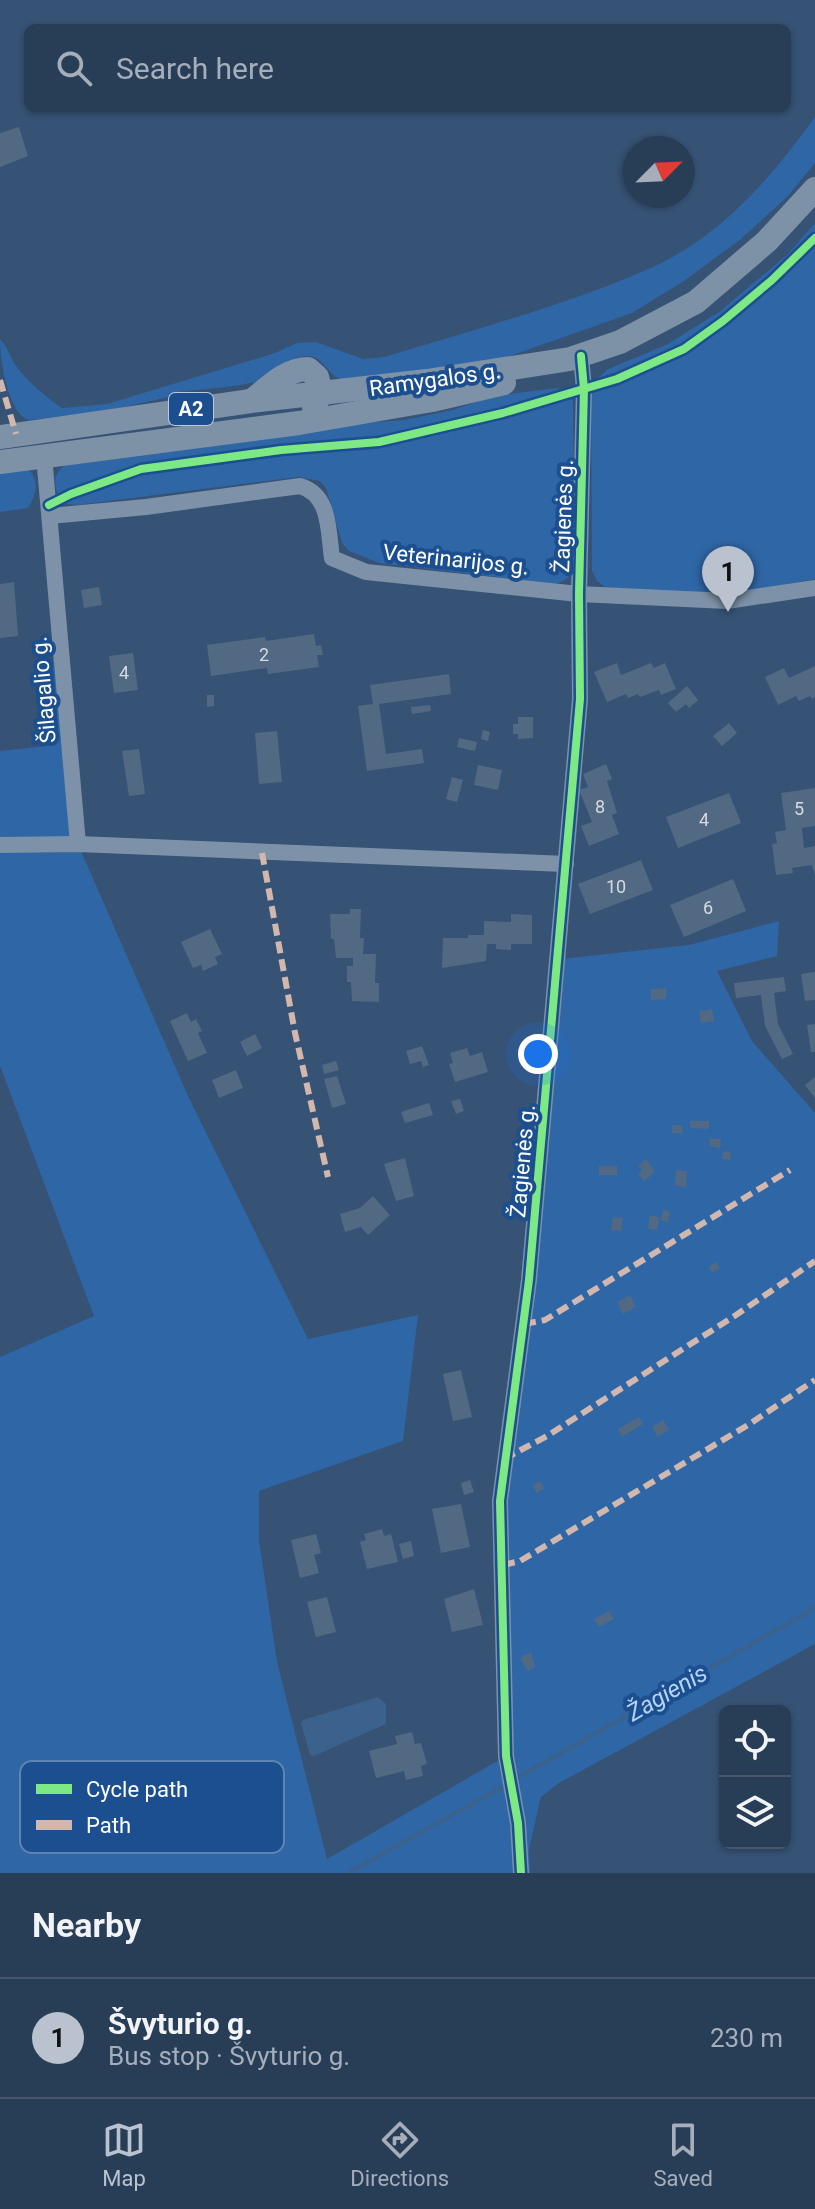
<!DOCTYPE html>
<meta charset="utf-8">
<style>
body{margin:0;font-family:Roboto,sans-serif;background:#30455d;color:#f1f3f6}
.controls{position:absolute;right:24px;bottom:24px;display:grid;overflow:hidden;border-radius:12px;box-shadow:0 2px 6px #0004}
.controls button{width:72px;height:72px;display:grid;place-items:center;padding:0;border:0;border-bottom:2px solid #44576d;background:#283e57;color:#f1f3f6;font:40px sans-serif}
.compass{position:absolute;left:623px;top:136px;width:72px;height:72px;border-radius:50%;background:#283e57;box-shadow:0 2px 6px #0004;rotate:66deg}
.you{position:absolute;left:538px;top:1054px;width:28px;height:28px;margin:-20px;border:6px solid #fff;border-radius:50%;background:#1a73e8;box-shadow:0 0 0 12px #1a73e833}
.badge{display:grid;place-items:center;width:52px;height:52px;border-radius:50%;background:#b9c2ce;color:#111;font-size:26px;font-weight:700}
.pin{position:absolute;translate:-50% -66px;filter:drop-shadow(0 2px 4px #0008)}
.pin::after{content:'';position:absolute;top:42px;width:28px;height:24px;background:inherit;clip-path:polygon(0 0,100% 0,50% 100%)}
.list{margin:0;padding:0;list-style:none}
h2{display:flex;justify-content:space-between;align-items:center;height:104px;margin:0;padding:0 32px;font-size:34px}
h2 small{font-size:26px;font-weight:400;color:#a5aeba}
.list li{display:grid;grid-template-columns:52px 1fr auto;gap:24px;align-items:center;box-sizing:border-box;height:120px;padding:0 32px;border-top:2px solid #44576d}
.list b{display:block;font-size:30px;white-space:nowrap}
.list p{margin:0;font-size:26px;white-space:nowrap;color:#a5aeba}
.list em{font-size:26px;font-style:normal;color:#a5aeba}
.icon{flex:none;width:44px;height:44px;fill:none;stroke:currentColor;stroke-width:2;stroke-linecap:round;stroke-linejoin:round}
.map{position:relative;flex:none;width:815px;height:1873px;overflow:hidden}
.search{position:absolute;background:#283e57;box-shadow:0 2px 6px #0004;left:24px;right:24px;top:24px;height:88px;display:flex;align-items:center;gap:20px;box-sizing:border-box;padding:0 28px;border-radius:12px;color:#a5aeba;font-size:30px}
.sheet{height:224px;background:#283e57}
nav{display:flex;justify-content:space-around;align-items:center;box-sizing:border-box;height:112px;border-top:2px solid #44576d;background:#283e57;font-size:22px;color:#a5aeba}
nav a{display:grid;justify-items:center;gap:4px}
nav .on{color:#b9c2ce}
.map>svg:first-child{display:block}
.green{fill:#2f66a5}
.water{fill:#3b618d}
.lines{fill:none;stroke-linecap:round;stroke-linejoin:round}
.stream{stroke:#3b618d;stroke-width:4}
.building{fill:#526984}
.minor{stroke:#7d92a8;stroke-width:16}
.highway{stroke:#7e92a7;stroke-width:24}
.quiet{stroke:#d1b7ad;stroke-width:6;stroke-dasharray:12 6;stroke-linecap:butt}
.cycleway-casing{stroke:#1b4f8f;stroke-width:13}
.cycleway{stroke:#7ce984;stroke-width:8}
.labels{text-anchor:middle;stroke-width:8;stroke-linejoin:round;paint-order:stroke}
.number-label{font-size:18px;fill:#d4dae0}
.shield{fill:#1b4f8f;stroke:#bbcadd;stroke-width:2}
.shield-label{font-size:20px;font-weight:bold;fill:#fff}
.street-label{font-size:22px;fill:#fff;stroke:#1b4f8f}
.water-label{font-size:24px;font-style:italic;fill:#b5d3f5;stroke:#1b4f8f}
.key{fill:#1b4f8f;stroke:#5f84b1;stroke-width:2}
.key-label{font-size:22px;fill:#fff}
</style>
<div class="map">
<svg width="815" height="1873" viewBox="0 0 815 1873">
<rect width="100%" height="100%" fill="#365274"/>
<g class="green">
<path d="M815 117V163L787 197 741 239 684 281 632 313 496 361 343 380C328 377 324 356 308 356 290 355 279 372 264 379 248 387 190 390 170 393L169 397 101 412 28 420C7 411 0 359 0 339 8 347 10 358 17 367 30 384 45 396 62 408L107 404 275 353 297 343 316 342 363 359 384 357C454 336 525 316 594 291 630 277 666 264 698 241 745 208 781 164 815 117Z"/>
<path d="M815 223V579L750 591 703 596 605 587 597 581 592 571 591 393 598 378 608 369 666 345 719 312 787 255Z"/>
<path d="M557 388 568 392 573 401 575 565C571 577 567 580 556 584L379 563 349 551 342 543 326 488 320 481 298 477 77 505 63 504C52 486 51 472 71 461L334 425 404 420 453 410 492 396Z"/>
<path d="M0 470H29C40 481 36 496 28 508L0 512Z"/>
<path d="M50 516 78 844 188 1096 308 1339 418 1315 403 1441 259 1491V1540L277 1662 327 1859 506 1756 505 1484 561 959 689 945 779 921 777 956 717 971 752 1041 815 1113V1644L559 1783 541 1797 529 1849 530 1873H0V1357L94 1316 0 1066V751L55 745Z"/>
</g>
<path class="water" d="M378 1697 386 1704V1724L314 1756 310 1755 301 1723 303 1720Z"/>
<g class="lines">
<g class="stream">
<path d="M519 1777 815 1608"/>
<path d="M348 1873 502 1787"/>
</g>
</g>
<g class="building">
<path d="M19 127 28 156 0 167V133Z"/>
<path d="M14 582 18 636 0 638V584Z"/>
<path d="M99 587 102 605 84 608 81 590Z"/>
<path d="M314 634 316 646 321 645 323 655H317L319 667 268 674 267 668 211 676 207 645 265 637 266 641Z"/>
<path d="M133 653 138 690 114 693 109 656Z"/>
<path d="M617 663 621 675 651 663 654 668 665 663 676 689 661 695 659 690 640 697 638 694 628 698 626 694 607 702 594 672Z"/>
<path d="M815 666V697L812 699 810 696 799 701 796 696 778 705 765 677 784 668 789 678Z"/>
<path d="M449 674 451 694 379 704 386 754 422 749 424 763 367 771 358 706 373 704 370 685Z"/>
<path d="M687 686 698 700 689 708 686 704 676 712 668 703Z"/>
<path d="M207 695H214V706L207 707Z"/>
<path d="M430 705 431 711 412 714 411 707Z"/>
<path d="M518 717H533V738L518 739V734H513V724H518Z"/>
<path d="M729 723 737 733 722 746 713 736Z"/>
<path d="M483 730 490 732 488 741 481 739Z"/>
<path d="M277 731 282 782 259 784 255 733Z"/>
<path d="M459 738 477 742 475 751 457 747Z"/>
<path d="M139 749 145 794 129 796 122 751Z"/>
<path d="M606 764 612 779 607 781 617 813 612 815 619 834 589 846 581 826 592 822 579 790 588 787 583 774Z"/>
<path d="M478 765 502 770 498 790 474 785Z"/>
<path d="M452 777 463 780 457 802 446 799Z"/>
<path d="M815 788V826L802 828 804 848 815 846V875L812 865 792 868 793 873 776 875 772 844 777 843 775 832 786 830 781 793Z"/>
<path d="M729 793 741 823 678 848 666 817Z"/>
<path d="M641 860 653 890 590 914 578 884Z"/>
<path d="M733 879 746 911 684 937 670 905Z"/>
<path d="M350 909H361L360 938H364L363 954H376L375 983H379V1002L352 1001 351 982H347V966H353V958H336L334 939H331L330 914H350Z"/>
<path d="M511 914 532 915V944H511V950L496 949V944H487L486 961 442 968 443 938H468V935H484V921L511 922Z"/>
<path d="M210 929 222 954 215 957 218 964 203 971 201 965 193 968 181 942Z"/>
<path d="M815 972V1000L805 1001 801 974Z"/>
<path d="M784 977 786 991 774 993 778 1024 793 1054 782 1059 765 1026 761 995 736 998 734 983Z"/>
<path d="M666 988V999L651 1000V989Z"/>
<path d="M712 1009 714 1021 701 1023 699 1011Z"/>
<path d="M187 1013 191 1022 196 1019 202 1031 198 1033 207 1053 188 1061 170 1021Z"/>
<path d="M815 1024V1052H811L807 1025Z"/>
<path d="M255 1034 262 1048 247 1056 240 1042Z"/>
<path d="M422 1046 429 1065 423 1067 421 1061 410 1064 406 1051Z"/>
<path d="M467 1048 470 1056 482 1052 488 1072 455 1082 449 1064 453 1063 450 1053Z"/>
<path d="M336 1061 339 1070 324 1074 322 1065Z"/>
<path d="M236 1070 243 1088 219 1098 212 1080Z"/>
<path d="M337 1076 346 1104 332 1108 324 1079Z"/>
<path d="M815 1077V1098L805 1085Z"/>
<path d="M460 1099 464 1111 456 1114 451 1101Z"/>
<path d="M429 1103 433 1115 405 1123 401 1112Z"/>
<path d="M690 1121H709V1129L690 1128Z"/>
<path d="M672 1125 683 1126 682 1134 672 1133Z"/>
<path d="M710 1138 721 1139 720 1148 709 1146Z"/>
<path d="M723 1151 731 1152 730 1160 722 1159Z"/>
<path d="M405 1158 414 1196 396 1201 384 1164Z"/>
<path d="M646 1159 655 1171 645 1181 638 1174 642 1170 638 1166Z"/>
<rect x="599" y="1166" width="18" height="9"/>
<path d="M676 1170 687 1171 686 1187 675 1186Z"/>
<path d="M373 1196 390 1215 368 1235 361 1227 345 1232 340 1214 360 1208Z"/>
<path d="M663 1210 670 1211 668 1222 661 1221Z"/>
<path d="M650 1215 659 1217 657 1230 648 1229Z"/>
<path d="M613 1217 623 1218 621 1231 611 1230Z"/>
<path d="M716 1262 720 1268 712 1273 709 1266Z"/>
<path d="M630 1295 636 1307 623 1314 617 1302Z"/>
<path d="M461 1370 472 1417 453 1421 443 1374Z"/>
<path d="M639 1417 643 1424 622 1437 618 1429Z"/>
<path d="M663 1420 669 1430 658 1437 652 1427Z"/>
<path d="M470 1480 474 1492 464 1495 461 1483Z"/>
<path d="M540 1481 544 1488 537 1493 532 1486Z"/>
<path d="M461 1504 470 1547 441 1553 432 1509Z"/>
<path d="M382 1529 384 1536 391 1534 398 1562 367 1569 360 1542 366 1540 364 1534Z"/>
<path d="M316 1534 321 1553 314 1555 319 1573 300 1578 291 1540Z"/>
<path d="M411 1541 414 1556 403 1559 399 1544Z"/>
<path d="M474 1589 483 1625 452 1632 444 1599Z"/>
<path d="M327 1597 336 1632 316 1637 307 1602Z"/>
<path d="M609 1611 614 1619 599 1627 594 1619Z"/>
<path d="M531 1652 535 1667 528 1671 520 1658Z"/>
<path d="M412 1732 415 1744 421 1743 427 1764 421 1766 423 1776 406 1780 404 1771 376 1778 369 1751 397 1744 395 1736Z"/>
</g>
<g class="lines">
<g class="minor">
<path d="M44 456 78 844"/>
<path d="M50 516 146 507 300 486C331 495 328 532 332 558L366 572 579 594 727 601 815 588"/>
<path d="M0 845 78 844 566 864"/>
<path d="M521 1873 518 1823 506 1756 500 1501 529 1280 580 699 579 594 584 389 581 356"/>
</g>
<g class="highway">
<path d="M254 399C270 386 287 369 308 369L317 377 321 393 314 407"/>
<path d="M0 437 251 401 427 381 570 359 620 342 696 302 767 241 815 189"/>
<path d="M0 462 299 423 432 400 504 383"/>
</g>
<g class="quiet">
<path d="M0 380 16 434"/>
<path d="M262 853 295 1033 328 1177"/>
<path d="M524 1324 545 1320 790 1170"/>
<path d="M504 1459 547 1436 736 1315 815 1261"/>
<path d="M503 1565 520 1561 748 1425 815 1380"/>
</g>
<g class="cycleway-casing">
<g id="cycleway">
<path d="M49 505 71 494 141 469 281 450 379 442 503 413 617 379 684 349 723 321 772 280 815 238"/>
<path d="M521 1873 518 1823 506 1756 500 1501 529 1280 580 699 579 594 584 389 581 356"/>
</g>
</g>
<use href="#cycleway" class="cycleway"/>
</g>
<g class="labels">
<g class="number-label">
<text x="264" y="661">2</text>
<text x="124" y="679">4</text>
<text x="600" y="813">8</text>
<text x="799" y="815">5</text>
<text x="704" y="826">4</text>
<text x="616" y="893">10</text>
<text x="708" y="914">6</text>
</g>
<rect class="shield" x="169" y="393" width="44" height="32" rx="6"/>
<g class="shield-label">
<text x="191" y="416">A2</text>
</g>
<g class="street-label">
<text transform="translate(435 379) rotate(-8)" y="8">Ramygalos g.</text>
<text transform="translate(563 516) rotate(-88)" y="8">Žagienės g.</text>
<text transform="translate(456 559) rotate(6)" y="8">Veterinarijos g.</text>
<text transform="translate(43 690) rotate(-95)" y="8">Šilagalio g.</text>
<text transform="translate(522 1161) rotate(-85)" y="8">Žagienės g.</text>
</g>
<g class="water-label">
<text transform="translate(667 1693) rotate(-30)" y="8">Žagienis</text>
</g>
</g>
<rect x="20" y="1761" width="264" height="92" rx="12" class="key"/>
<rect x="36" y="1784" width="36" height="10" fill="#7ce984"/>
<rect x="36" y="1820" width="36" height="10" fill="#d1b7ad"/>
<g class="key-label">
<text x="86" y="1797">Cycle path</text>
<text x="86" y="1833">Path</text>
</g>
</svg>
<div class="controls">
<button><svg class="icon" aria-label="locate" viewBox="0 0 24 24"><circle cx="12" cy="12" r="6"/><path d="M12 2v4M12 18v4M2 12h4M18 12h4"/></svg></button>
<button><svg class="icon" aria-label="layers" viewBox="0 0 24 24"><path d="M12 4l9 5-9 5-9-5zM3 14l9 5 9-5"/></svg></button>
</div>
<svg class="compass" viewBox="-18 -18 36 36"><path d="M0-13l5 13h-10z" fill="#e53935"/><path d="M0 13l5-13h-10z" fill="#a5aeba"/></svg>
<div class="you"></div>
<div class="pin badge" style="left:728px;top:612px">1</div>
<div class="search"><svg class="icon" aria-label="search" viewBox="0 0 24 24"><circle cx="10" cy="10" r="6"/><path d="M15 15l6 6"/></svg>Search here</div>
</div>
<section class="sheet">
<h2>Nearby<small></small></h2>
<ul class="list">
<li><span class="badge">1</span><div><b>Švyturio g.</b><p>Bus stop · Švyturio g.</p></div><em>230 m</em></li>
</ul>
</section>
<nav>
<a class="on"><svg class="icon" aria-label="map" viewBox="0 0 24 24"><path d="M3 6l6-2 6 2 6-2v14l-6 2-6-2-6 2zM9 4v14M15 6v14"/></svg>Map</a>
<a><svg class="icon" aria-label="directions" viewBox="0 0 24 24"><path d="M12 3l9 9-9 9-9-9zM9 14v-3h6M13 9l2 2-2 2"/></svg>Directions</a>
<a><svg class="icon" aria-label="saved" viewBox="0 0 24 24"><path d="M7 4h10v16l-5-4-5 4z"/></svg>Saved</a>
</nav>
